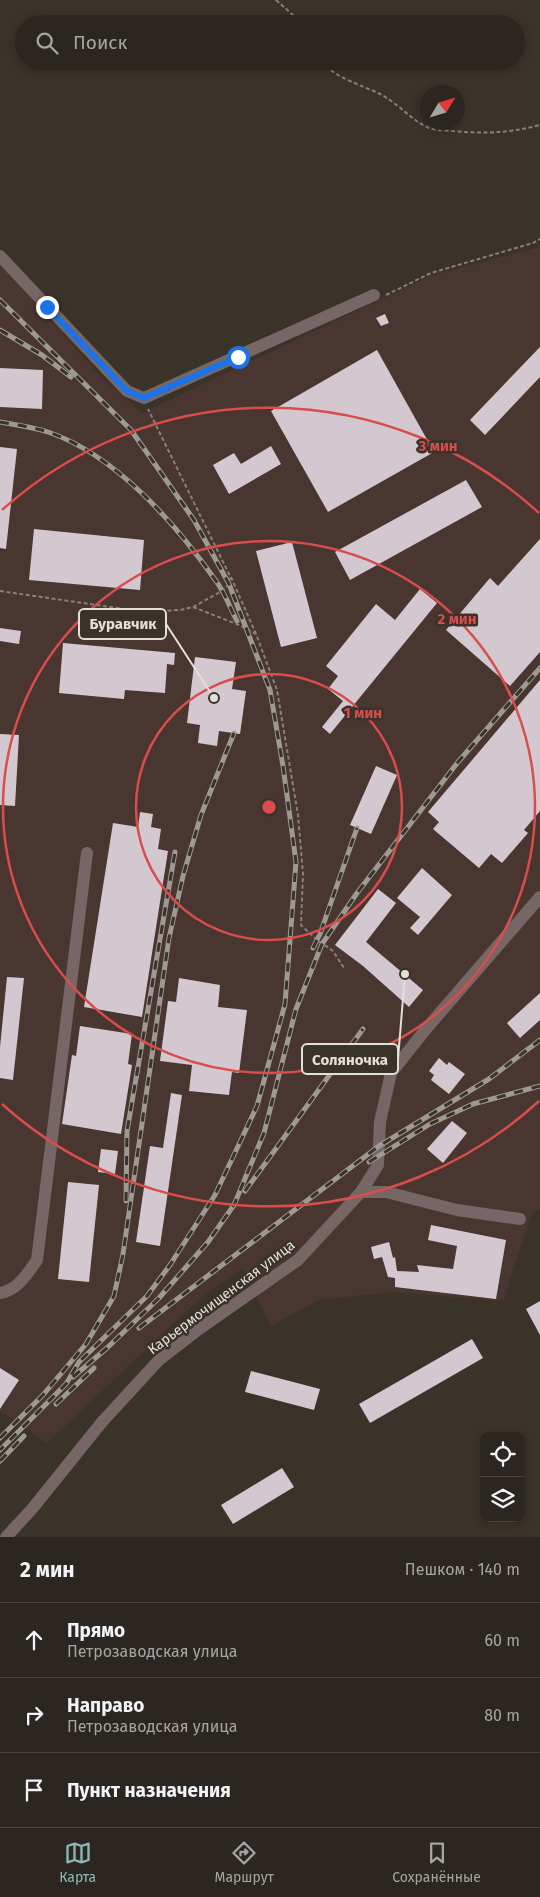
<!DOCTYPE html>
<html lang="ru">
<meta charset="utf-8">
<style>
body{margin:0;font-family:"Fira Sans",sans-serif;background:#37322d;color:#f1f3f6}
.controls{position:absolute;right:15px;bottom:15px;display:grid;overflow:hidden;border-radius:10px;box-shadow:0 2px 8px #0003}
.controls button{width:45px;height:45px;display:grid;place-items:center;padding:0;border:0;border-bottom:1px solid #47433e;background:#2b2620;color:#f1f3f6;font:25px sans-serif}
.compass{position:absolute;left:420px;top:85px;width:45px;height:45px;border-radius:50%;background:#2b2620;box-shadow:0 2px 8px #0003;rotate:52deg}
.stop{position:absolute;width:15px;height:15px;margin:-11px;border:4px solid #1a73e8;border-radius:50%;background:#fff}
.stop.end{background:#1a73e8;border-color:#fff;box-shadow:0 1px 5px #0008}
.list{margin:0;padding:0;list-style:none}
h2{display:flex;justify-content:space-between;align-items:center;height:65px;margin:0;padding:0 20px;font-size:21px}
h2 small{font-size:16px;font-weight:400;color:#a6a5a5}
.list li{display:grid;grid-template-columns:32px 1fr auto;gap:15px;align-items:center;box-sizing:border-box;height:75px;padding:0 20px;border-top:1px solid #47433e}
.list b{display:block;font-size:19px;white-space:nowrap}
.list p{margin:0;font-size:16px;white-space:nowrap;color:#a6a5a5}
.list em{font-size:16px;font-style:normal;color:#a6a5a5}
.icon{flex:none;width:28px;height:28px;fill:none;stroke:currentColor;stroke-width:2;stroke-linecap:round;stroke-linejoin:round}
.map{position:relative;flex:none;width:540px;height:1537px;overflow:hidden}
.search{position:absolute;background:#2b2620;box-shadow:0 2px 8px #0003;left:15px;right:15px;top:15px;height:55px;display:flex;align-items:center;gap:12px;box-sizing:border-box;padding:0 18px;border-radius:28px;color:#a6a5a5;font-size:19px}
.sheet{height:290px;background:#2b2620}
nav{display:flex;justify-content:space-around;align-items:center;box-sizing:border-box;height:70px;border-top:1px solid #47433e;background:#2b2620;font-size:14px;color:#a6a5a5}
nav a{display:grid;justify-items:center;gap:2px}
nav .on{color:#8bbbb9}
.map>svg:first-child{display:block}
.industrial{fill:#4a3630}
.building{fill:#d4c8d0}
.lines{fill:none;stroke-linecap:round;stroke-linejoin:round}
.path{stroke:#86817a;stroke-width:2;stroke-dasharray:4 2.5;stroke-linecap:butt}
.minor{stroke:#766666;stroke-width:12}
.rail-casing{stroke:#9e9a93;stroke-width:5}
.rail{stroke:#39332a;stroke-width:3;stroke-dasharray:9;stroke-linecap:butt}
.route{stroke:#1a73e8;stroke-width:6}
.ring{fill:none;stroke:#d94d4c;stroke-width:2.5}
.labels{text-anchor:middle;stroke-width:5;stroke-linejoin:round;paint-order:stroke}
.street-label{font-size:14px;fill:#e3dfda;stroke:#39332a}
.centre{fill:#d94d4c;stroke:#39332a;stroke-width:2.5}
.ring-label{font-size:15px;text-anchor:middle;font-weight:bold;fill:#d94d4c;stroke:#39332a;stroke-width:5;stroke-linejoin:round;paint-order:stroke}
.leader{fill:none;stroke:#e3dfda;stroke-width:2}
.callout-dot{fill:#e3dfda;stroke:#39332a;stroke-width:2}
.callout{fill:#39332a;stroke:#e3dfda;stroke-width:2}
.callout-label{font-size:15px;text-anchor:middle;font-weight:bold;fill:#e3dfda}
</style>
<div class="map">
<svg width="540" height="1537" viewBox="0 0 540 1537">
<rect width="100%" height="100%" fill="#39332a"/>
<path class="industrial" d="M540 247V1208L532 1214 503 1301 394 1292 319 1300 271 1326 242 1269 204 1295 47 1443 0 1411V263L103 379 142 413 432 275Z"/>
<g class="building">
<path d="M385 314 389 323 381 326 376 318Z"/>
<path d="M540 347V377L485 435 470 420Z"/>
<path d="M377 350 434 452 328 512 271 411Z"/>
<path d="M0 368 43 370 42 409 0 407Z"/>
<path d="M271 446 281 464 229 494 213 465 234 453 241 464Z"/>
<path d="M0 447 17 449 6 549 0 548Z"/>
<path d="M466 480 482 507 350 580 335 552Z"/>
<path d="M34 529 144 540 140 590 29 580Z"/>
<path d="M540 539V652L510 686 446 630 490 578 498 586Z"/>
<path d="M292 542 317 638 281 647 256 551Z"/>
<path d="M420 589 437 603 330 734 322 727 343 701 328 689 338 676 326 666 376 604 395 620Z"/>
<path d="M0 628 21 631 19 644 0 641Z"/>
<path d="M63 643 175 653 174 665 167 664 165 693 125 690 124 699 59 693Z"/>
<path d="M195 657 236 662 232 689 246 691 240 734 219 731 217 746 198 743 200 725 187 723Z"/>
<path d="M540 680V811L524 830 528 833 502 863 491 854 479 868 433 829 439 822 428 812Z"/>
<path d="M0 734 19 735 15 806 0 805Z"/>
<path d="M376 766 397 775 371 834 350 825Z"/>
<path d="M140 812 153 814 151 827 161 829 158 849 168 851 142 1017 84 1007 113 823 138 827Z"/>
<path d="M422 868 452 895 418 935 410 928 420 917 397 898Z"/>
<path d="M378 889 396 903 366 942 423 990 409 1007 363 966 335 945Z"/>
<path d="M7 977 24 978 13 1080 0 1078V1047Z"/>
<path d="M179 978 220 985 218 1007 247 1010 239 1073 232 1072 229 1095 189 1091 192 1065 160 1061 168 1001 176 1002Z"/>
<path d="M540 993V1020L520 1038 507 1023Z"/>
<path d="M80 1026 132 1034 128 1064 132 1065 121 1134 62 1124 72 1055 76 1056Z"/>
<path d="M439 1058 447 1065 449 1062 465 1074 449 1094 431 1080 434 1075 429 1071Z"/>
<path d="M171 1093 182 1095 160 1246 136 1242 150 1146 163 1148Z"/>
<path d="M452 1121 467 1133 443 1163 427 1149Z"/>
<path d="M101 1149 118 1151 115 1174 98 1172Z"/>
<path d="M68 1182 99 1185 89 1282 58 1279Z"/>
<path d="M431 1225 506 1240 496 1299 395 1287V1278L388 1277 382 1257 374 1259 371 1247 389 1242 393 1258 395 1257 397 1271 419 1272 417 1265 453 1269 457 1246 428 1240Z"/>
<path d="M540 1301V1335L526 1309Z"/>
<path d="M472 1339 483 1358 370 1423 359 1404Z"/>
<path d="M0 1368 19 1380 0 1409Z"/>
<path d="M251 1371 320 1389 314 1410 245 1392Z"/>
<path d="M282 1468 294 1487 233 1524 221 1505Z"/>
</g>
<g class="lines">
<g class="path">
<path d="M276 0 293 15 300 24"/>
<path d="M322 61C333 77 361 85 378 93 397 102 412 121 429 128 436 131 445 130 452 131 483 134 510 133 540 125"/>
<path d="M386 295 431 273 533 243 540 239"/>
<path d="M231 577 256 634"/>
<path d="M0 591 145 612 180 610 193 607 222 591 229 584 230 576 148 409"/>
<path d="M193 607 239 625 256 634 277 690 298 815 303 874 301 925 317 940 333 951 344 968"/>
</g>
<g class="minor">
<path d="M0 256 127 391 144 398 374 295"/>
<path d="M361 1192H386L457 1210 520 1219"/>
<path d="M0 1293C17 1291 28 1273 37 1260L87 853"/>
<path d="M6 1537 32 1509 102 1422 159 1360 199 1329 298 1260 361 1192 378 1165 380 1122 391 1073 426 1029 540 897"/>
</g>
<g class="rail-casing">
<g id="rail">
<path d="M0 300 131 430 194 520 229 584 270 690 283 766 296 862 285 1004 257 1106 215 1195 170 1265 147 1296 79 1362 66 1384 0 1450"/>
<path d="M0 330 42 355 71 377"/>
<path d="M0 422C16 425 33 427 48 432 116 455 176 524 216 581 225 593 230 608 237 621"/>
<path d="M313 948 320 934 357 828"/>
<path d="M369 1162 430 1124 473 1104 540 1086"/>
<path d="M245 1191 363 1029"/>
<path d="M126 1201 127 1131 175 852"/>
<path d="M139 1328 379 1146 489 1079 540 1040"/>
<path d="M73 1377 107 1348 159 1298 208 1242 234 1205 264 1133 296 1009 322 944 357 893 458 762 540 668"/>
<path d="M56 1404 94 1368"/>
<path d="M0 1438 43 1395 86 1344 114 1296 123 1254 169 938 183 876 201 815 234 733"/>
<path d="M0 1461 24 1436"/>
</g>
</g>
<use href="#rail" class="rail"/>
</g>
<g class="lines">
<path class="route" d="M47 307 127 391 144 398 238 357"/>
</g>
<g class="ring">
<circle cx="269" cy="807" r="133"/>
<circle cx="269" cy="807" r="266"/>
<path d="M539 1101A399 399 0 0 1 2 1104M2 510A399 399 0 0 1 539 513"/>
</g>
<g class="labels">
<g class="street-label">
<text transform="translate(221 1297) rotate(-37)" y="5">Карьермочищенская улица</text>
</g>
</g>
<circle cx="269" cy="807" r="8" class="centre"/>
<g class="ring-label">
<text x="438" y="451">3 мин</text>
<text x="457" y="624">2 мин</text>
<text x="363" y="718">1 мин</text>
</g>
<path class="leader" d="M214 698L166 624M405 974L398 1059"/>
<g class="callout-dot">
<circle cx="214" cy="698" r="5"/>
<circle cx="405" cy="974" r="5"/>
</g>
<g class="callout">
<rect x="79" y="609" width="87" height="30" rx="5"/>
<rect x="302" y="1044" width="96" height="30" rx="5"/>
</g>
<g class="callout-label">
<text x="123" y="629">Буравчик</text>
<text x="350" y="1065">Соляночка</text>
</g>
</svg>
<div class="controls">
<button><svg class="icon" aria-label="locate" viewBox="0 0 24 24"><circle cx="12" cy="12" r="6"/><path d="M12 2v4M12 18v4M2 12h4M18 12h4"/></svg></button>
<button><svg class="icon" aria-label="layers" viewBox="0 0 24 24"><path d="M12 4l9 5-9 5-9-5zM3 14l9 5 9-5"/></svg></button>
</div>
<svg class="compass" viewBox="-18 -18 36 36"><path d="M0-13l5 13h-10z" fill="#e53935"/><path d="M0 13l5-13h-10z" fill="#a6a5a5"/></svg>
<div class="stop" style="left:238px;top:357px"></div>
<div class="stop end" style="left:47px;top:307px"></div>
<div class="search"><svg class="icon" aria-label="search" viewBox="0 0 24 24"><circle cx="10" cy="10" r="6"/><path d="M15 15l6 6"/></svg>Поиск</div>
</div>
<section class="sheet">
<h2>2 мин<small>Пешком · 140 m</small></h2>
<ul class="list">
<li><svg class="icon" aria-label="ahead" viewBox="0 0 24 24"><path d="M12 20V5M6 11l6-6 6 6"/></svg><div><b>Прямо</b><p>Петрозаводская улица</p></div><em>60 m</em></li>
<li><svg class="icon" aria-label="right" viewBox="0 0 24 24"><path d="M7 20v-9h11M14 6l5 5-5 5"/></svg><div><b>Направо</b><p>Петрозаводская улица</p></div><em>80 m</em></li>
<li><svg class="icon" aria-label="arrive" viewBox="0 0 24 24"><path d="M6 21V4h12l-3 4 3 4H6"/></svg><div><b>Пункт назначения</b></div></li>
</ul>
</section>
<nav>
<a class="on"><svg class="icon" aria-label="map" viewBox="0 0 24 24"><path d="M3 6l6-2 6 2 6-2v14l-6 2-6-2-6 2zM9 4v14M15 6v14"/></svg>Карта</a>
<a><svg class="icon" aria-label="directions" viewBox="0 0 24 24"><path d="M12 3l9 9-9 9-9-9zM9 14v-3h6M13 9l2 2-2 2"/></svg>Маршрут</a>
<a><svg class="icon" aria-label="saved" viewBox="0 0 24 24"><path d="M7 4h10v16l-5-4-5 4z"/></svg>Сохранённые</a>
</nav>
